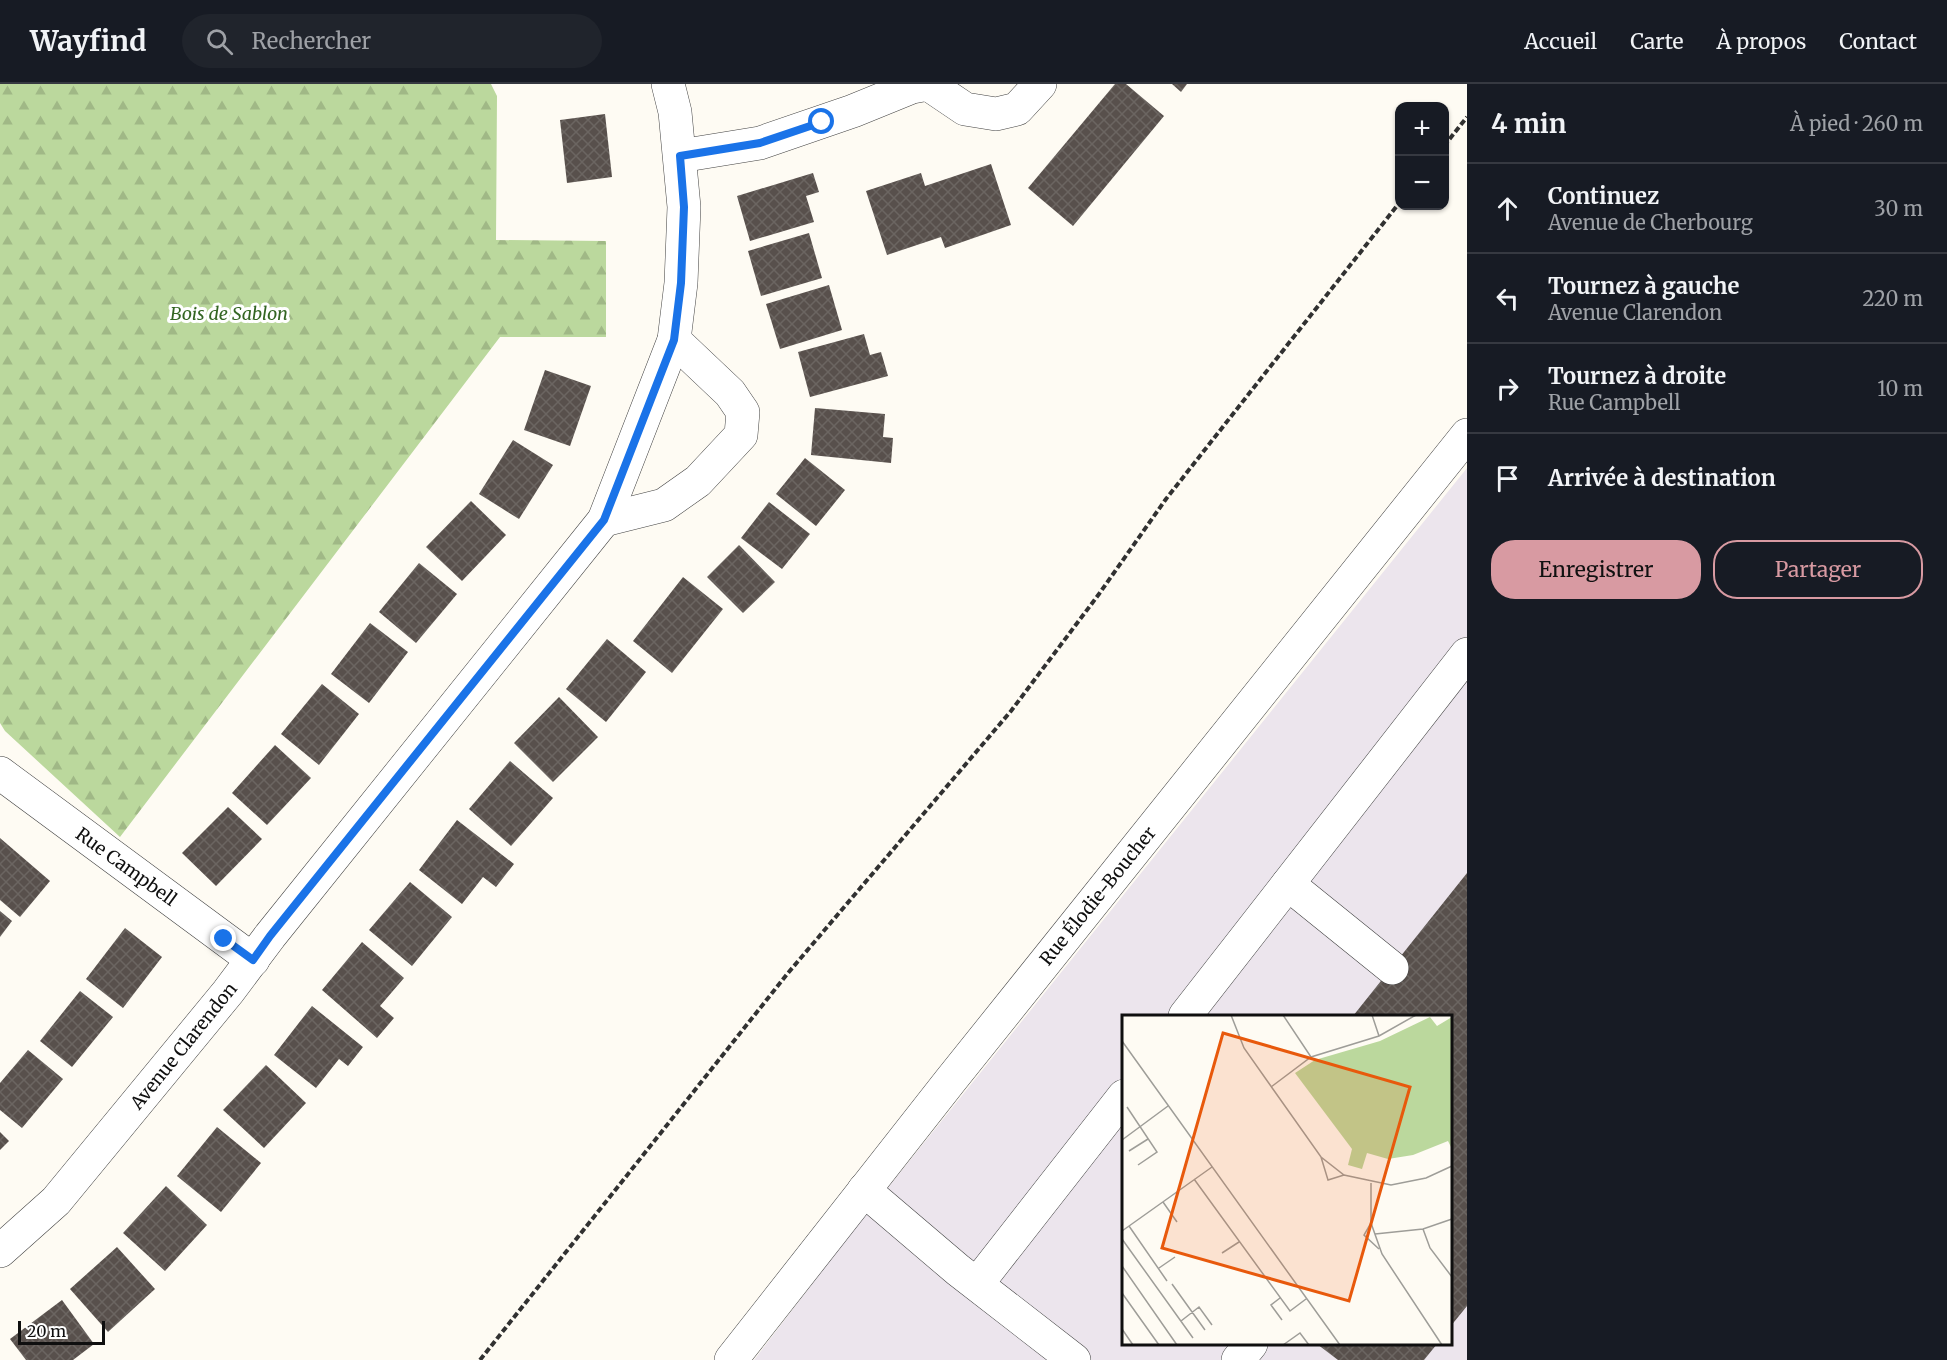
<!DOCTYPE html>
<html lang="fr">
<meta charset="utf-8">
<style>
body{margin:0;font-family:Merriweather,serif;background:#20242c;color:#f1f3f6}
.controls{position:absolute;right:18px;top:18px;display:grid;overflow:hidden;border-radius:12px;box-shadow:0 2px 4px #0004}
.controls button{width:54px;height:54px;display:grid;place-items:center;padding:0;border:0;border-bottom:2px solid #363941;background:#171b24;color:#f1f3f6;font:30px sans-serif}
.scale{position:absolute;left:18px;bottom:15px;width:87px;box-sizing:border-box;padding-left:6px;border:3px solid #0f0f0f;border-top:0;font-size:16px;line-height:21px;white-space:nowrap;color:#0f0f0f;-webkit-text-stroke:4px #fff;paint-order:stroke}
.stop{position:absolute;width:18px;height:18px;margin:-14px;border:4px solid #1a73e8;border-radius:50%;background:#fff}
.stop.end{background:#1a73e8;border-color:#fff;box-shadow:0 2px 6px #0008}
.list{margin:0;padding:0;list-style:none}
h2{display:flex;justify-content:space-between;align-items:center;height:78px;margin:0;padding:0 24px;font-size:26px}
h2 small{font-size:20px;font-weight:400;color:#9ea1a6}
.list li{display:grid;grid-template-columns:39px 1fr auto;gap:18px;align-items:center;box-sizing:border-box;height:90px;padding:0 24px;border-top:2px solid #363941}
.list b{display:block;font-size:22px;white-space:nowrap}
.list p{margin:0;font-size:20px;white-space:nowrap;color:#9ea1a6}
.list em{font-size:20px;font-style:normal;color:#9ea1a6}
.actions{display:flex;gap:12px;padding:18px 24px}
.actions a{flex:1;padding:14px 0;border:2px solid #d89aa2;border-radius:24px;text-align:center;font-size:21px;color:#d89aa2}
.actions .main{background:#d89aa2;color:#111}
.icon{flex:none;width:33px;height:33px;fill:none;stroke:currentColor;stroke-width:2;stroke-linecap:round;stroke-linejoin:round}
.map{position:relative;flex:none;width:1467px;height:1276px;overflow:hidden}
header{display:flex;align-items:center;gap:36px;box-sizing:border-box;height:84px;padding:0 30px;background:#171b24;border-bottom:2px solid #363941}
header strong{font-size:28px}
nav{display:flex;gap:33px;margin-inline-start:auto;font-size:21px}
.search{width:420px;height:54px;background:#20242c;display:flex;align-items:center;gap:15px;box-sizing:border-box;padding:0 21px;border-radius:33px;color:#9ea1a6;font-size:22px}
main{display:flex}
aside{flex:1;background:#171b24}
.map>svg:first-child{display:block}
.industrial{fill:#ece5ed;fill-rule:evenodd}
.forest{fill:url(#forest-firs)}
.building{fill:url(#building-cross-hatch)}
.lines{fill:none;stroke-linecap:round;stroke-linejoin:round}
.minor-casing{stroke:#424242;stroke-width:34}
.path{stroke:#313131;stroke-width:4;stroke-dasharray:6 3;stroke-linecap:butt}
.minor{stroke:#fff;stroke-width:33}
.route{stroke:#1a73e8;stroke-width:8}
.labels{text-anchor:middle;stroke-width:6;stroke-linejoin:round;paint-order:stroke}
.park-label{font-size:18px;font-style:italic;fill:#336522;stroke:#fff}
.street-label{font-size:18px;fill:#0f0f0f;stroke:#fff}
.inset-road{fill:none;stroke:#9e9d98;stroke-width:1.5}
.view{fill:#e8590c;fill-opacity:0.15;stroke:#e8590c;stroke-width:3}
.inset-edge{fill:none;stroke:#0f0f0f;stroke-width:3}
</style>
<header>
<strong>Wayfind</strong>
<div class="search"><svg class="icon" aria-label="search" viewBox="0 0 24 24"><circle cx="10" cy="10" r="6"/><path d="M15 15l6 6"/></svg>Rechercher</div>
<nav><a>Accueil</a><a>Carte</a><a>À propos</a><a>Contact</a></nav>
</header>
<main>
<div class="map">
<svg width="1467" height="1276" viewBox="0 0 1467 1276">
<defs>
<pattern id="forest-firs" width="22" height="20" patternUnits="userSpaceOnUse" patternTransform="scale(1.5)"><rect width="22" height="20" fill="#bbd89d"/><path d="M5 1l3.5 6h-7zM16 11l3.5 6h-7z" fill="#a0b886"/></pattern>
<pattern id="building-cross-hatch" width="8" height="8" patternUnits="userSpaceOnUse" patternTransform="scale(1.5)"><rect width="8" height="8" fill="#58504c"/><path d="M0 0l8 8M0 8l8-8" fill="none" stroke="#6b6561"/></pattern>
</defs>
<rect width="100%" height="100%" fill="#fefbf3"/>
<path class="industrial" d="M1467 384V1276H754L849 1152ZM1124 932H1450V1260H1124Z"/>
<path class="forest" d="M0 0H491L497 12 496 156 606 157V253H500L120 753 5 647 0 639Z"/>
<g class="building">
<path d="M1115 0H1126L1164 32 1073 142 1028 104Z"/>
<path d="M1172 0H1187L1181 8Z"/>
<path d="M605 30 612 93 567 99 560 36Z"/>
<path d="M991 80 1011 141 945 164 941 153 887 171 866 107 921 89 925 102Z"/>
<path d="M813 89 819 108 806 112 814 138 750 157 737 112Z"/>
<path d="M809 149 822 194 761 212 748 167Z"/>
<path d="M829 201 842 246 780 265 766 220Z"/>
<path d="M864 250 870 271 881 268 888 292 810 313 798 268Z"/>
<path d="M545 286 591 302 570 362 524 346Z"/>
<path d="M815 324 885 330 883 353 893 354 891 379 811 371Z"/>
<path d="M513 356 553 381 519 435 479 410Z"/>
<path d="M805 374 845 406 816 442 776 410Z"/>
<path d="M471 417 506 451 462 497 426 463Z"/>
<path d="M769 418 810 450 782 485 741 454Z"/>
<path d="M739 461 775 498 743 529 707 493Z"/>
<path d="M419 479 457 510 416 559 379 528Z"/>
<path d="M683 493 723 525 672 589 633 557Z"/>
<path d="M370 539 408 568 369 619 331 590Z"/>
<path d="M607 555 646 588 606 638 566 605Z"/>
<path d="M322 600 359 630 319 681 281 650Z"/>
<path d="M559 613 598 653 553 698 514 659Z"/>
<path d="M275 661 311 694 267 741 232 709Z"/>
<path d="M510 677 553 714 511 762 469 725Z"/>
<path d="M228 723 262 755 216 802 182 769Z"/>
<path d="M457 736 514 780 496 803 483 793 462 820 419 786Z"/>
<path d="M0 754 50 797 20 833 0 816Z"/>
<path d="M1467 789V1222L1450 1243V932H1353Z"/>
<path d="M410 798 452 833 412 882 369 846Z"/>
<path d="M0 827 12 837 0 853Z"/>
<path d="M125 844 162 873 123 924 86 895Z"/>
<path d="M362 858 404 894 380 922 394 934 377 954 322 906Z"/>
<path d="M80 907 113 933 72 983 40 957Z"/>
<path d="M312 922 363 963 348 982 339 975 316 1004 274 971Z"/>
<path d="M28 966 63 995 22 1044 0 1026V999Z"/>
<path d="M266 981 306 1019 264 1064 223 1026Z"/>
<path d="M217 1043 261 1079 221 1128 177 1092Z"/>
<path d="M0 1048 9 1057 0 1066Z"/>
<path d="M166 1102 207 1141 165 1187 123 1149Z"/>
<path d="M117 1163 155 1205 108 1248 70 1205Z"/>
<path d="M62 1216 94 1260 73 1276H26L10 1255Z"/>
<path d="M1317 1260H1437L1424 1276H1338Z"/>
</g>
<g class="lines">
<g class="minor-casing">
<g id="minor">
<path d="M928 0 965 25 996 30 1017 25 1040 0"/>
<path d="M680 72 760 59 853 27 912 3 928 0"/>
<path d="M604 436 664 421 698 397 741 351 743 328 730 309 674 256"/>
<path d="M0 689 253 876"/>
<path d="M1288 800 1392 884"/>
<path d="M1185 932 1467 570"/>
<path d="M864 1106 958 1186 1074 1276"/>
<path d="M0 1167 56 1117 228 908 270 852 604 436 674 256 681 199 684 123 675 28 668 0"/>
<path d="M977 1200 1124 1012"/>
<path d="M731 1276 950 997 1467 351"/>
<path d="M1238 1276 1251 1260"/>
</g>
</g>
<g class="path">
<path d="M1444 62 1467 33"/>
<path d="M480 1276 788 889 1011 627 1099 510 1166 415 1400 118"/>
</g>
<use href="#minor" class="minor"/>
</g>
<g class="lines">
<path class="route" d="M224 855 253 876 270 852 604 436 674 256 681 199 684 123 680 72 760 59 822 38"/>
</g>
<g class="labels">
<g class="park-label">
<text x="229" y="236">Bois de Sablon</text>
</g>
<g class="street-label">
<text transform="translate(126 783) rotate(36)" y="6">Rue Campbell</text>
<text transform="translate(1098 812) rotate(-51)" y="6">Rue Élodie-Boucher</text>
<text transform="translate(184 962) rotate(-51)" y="6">Avenue Clarendon</text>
</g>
</g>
<g transform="translate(1122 931)">
<rect width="330" height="330" fill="#fefbf3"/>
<path d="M308 2 315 11 330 2V134L326 126 291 140 266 144 245 138 240 154 226 150 230 134 173 58 193 45 258 26Z" fill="#bbd89d"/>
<path class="inset-road" d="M109 0 122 33 146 67 199 142 222 160 269 170 304 163 330 151M161 0 189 42M250 0 257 21M0 26 218 330M149 72 189 42 257 21 294 0M5 92 35 137 16 150M0 125 46 91M7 136 26 124M199 142 206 165 222 160M72 164 168 296 184 284M249 168V208L260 239 320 330M41 187 55 207M249 208 242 220 257 234M7 211 45 266M301 214 308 233 330 262M0 216 90 152M253 219 301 214 330 204M0 224 71 323M100 238 117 227M0 251 55 330M37 253 53 242M50 269 83 315M0 278 37 330M158 283 149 290 160 305M59 306 77 292 90 310M0 314 11 330M161 330 178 318 187 330"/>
<path class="view" d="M101 18 288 72 227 286 40 233Z"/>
<rect width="330" height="330" class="inset-edge"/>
</g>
</svg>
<div class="controls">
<button>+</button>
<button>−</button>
</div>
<div class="scale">20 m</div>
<div class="stop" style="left:822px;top:38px"></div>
<div class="stop end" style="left:224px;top:855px"></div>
</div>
<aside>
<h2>4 min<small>À pied · 260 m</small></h2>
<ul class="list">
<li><svg class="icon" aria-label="ahead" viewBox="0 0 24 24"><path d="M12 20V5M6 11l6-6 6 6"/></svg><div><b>Continuez</b><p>Avenue de Cherbourg</p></div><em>30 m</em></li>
<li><svg class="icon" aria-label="left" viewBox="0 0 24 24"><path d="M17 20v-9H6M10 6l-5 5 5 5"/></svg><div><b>Tournez à gauche</b><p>Avenue Clarendon</p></div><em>220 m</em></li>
<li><svg class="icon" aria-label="right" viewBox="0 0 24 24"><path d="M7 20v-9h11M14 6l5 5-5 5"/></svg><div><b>Tournez à droite</b><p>Rue Campbell</p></div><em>10 m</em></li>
<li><svg class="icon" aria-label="arrive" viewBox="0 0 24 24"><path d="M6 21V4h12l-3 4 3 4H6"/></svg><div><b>Arrivée à destination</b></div></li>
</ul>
<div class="actions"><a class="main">Enregistrer</a><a>Partager</a></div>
</aside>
</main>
